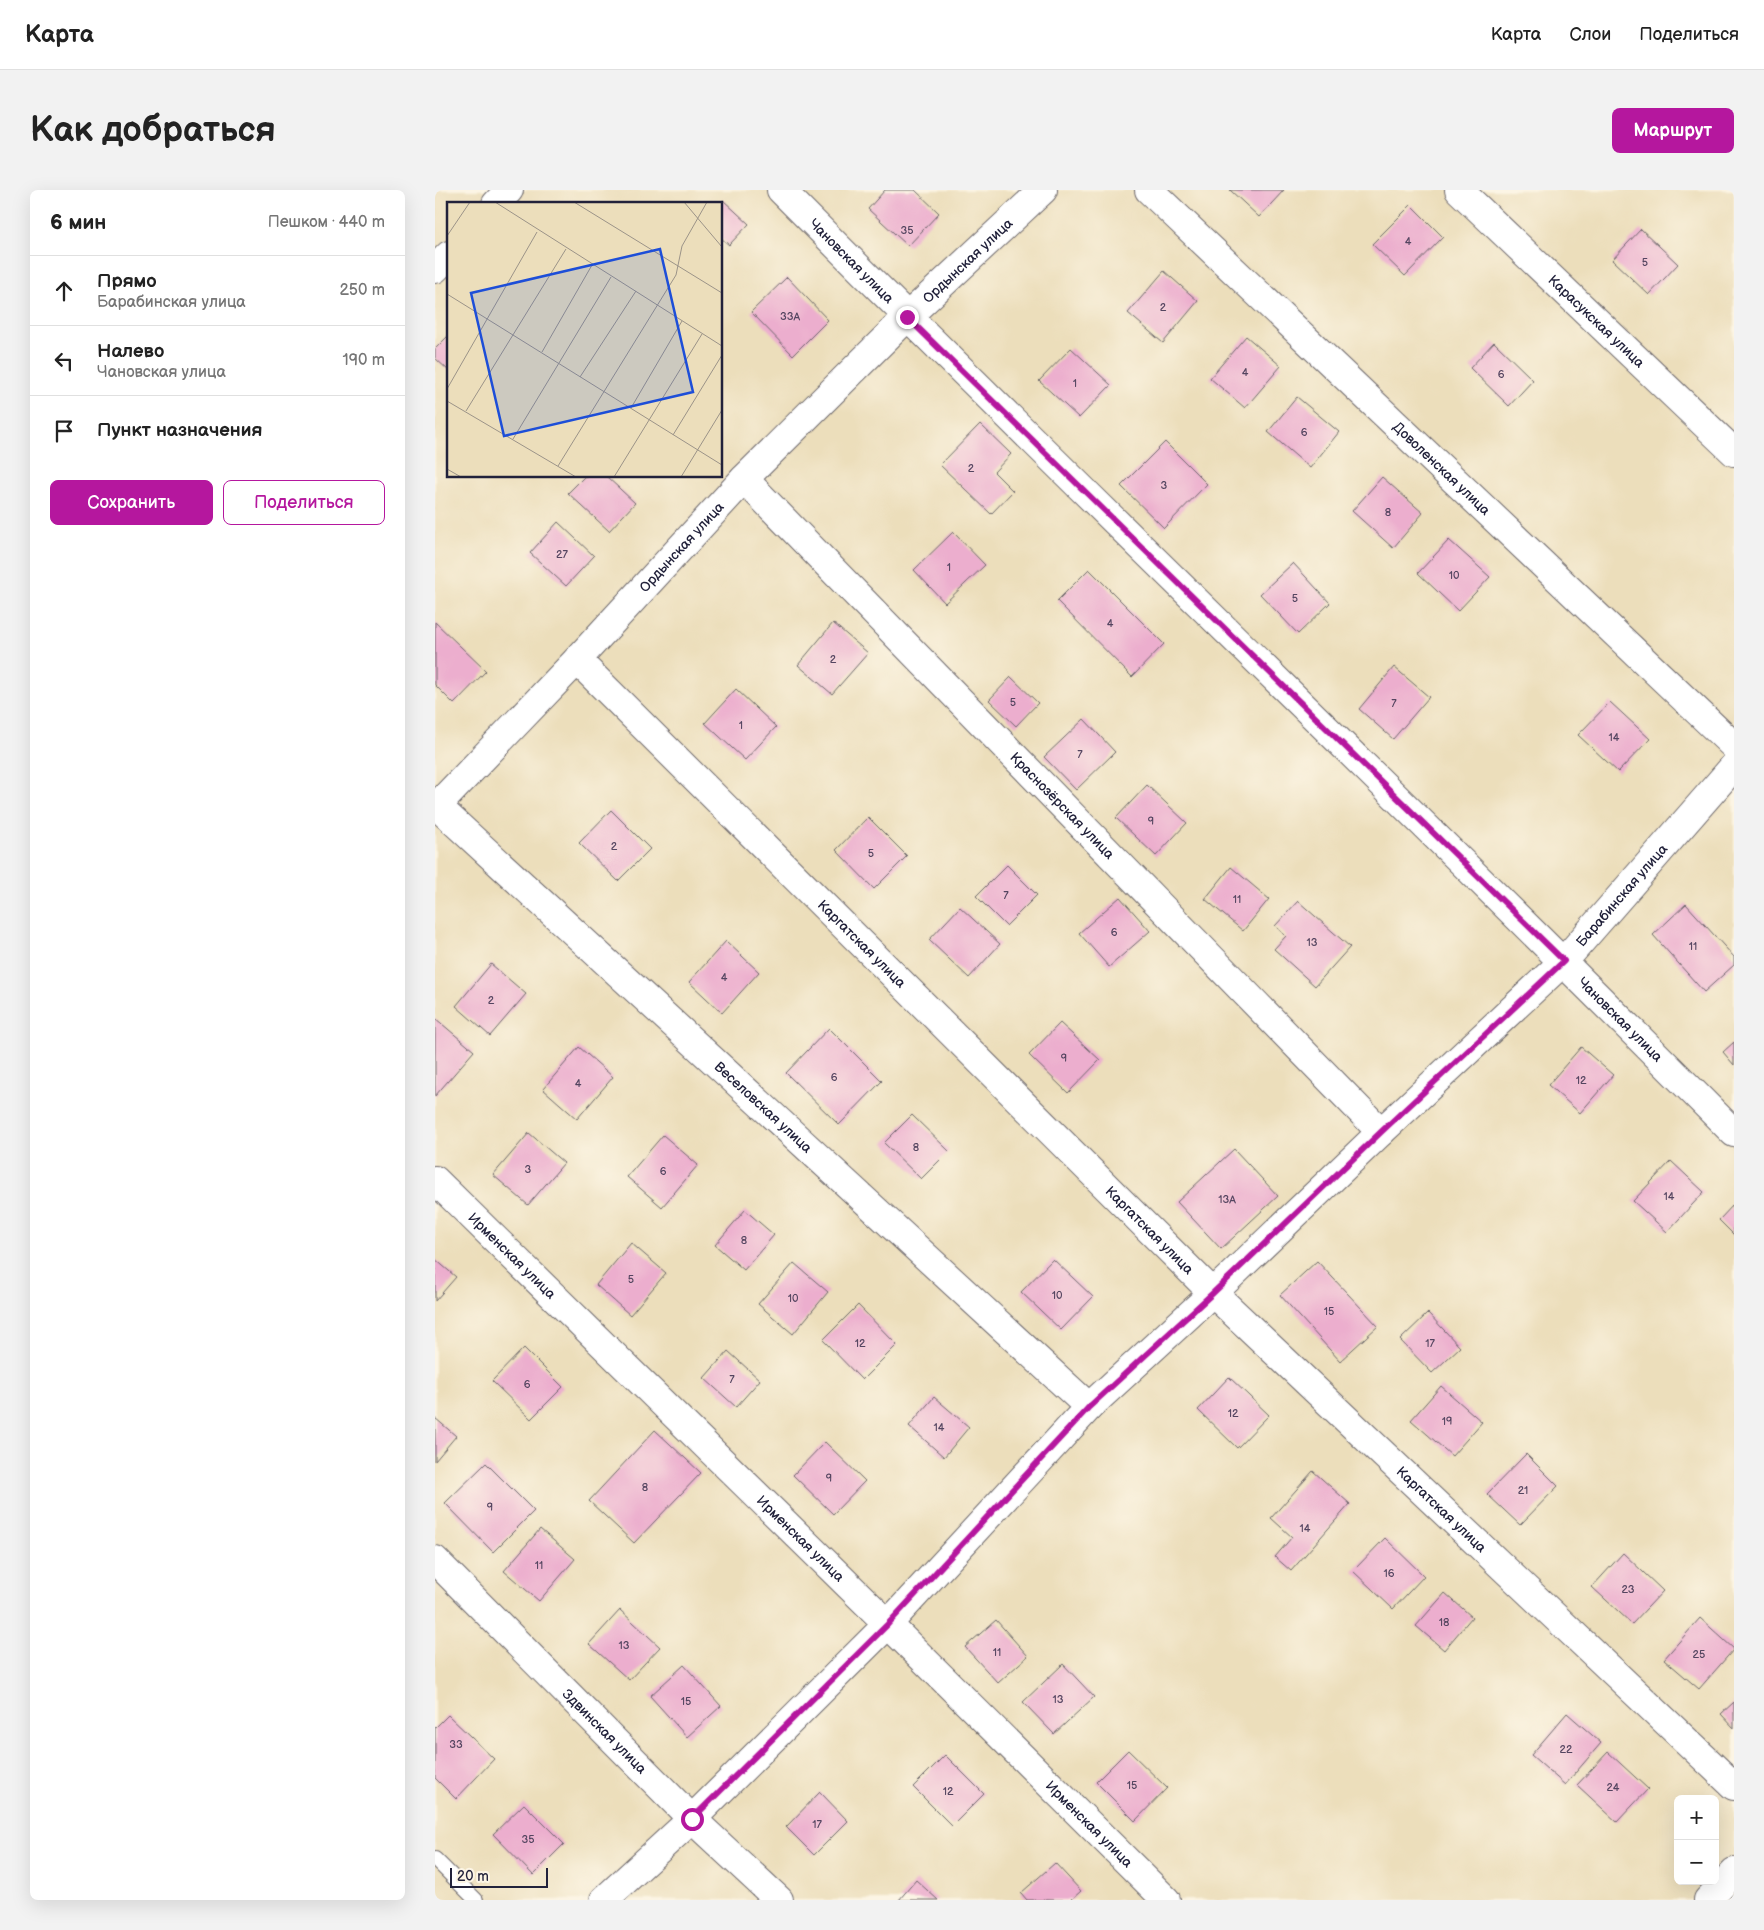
<!DOCTYPE html>
<html lang="ru">
<meta charset="utf-8">
<style>
body{margin:0;font-family:"Balsamiq Sans",sans-serif;background:#f2f2f2;color:#222}
.controls{position:absolute;right:15px;bottom:15px;display:grid;overflow:hidden;border-radius:8px;box-shadow:0 5px 20px #0002}
.controls button{width:45px;height:45px;display:grid;place-items:center;padding:0;border:0;border-bottom:1px solid #e0e0e0;background:#fff;color:#222;font:25px sans-serif}
.scale{position:absolute;left:15px;bottom:12px;width:98px;box-sizing:border-box;padding-left:5px;border:2px solid #22223b;border-top:0;font-size:14px;line-height:18px;white-space:nowrap;color:#22223b;-webkit-text-stroke:4px #fcf5e5;paint-order:stroke}
.stop{position:absolute;width:15px;height:15px;margin:-11px;border:4px solid #b5179e;border-radius:50%;background:#fff}
.stop.end{background:#b5179e;border-color:#fff;box-shadow:0 1px 5px #0008}
.list{margin:0;padding:0;list-style:none}
h2{display:flex;justify-content:space-between;align-items:center;height:65px;margin:0;padding:0 20px;font-size:21px}
h2 small{font-size:16px;font-weight:400;color:#767676}
.list li{display:grid;grid-template-columns:32px 1fr auto;gap:15px;align-items:center;box-sizing:border-box;height:70px;padding:0 20px;border-top:1px solid #e0e0e0}
.list b{display:block;font-size:19px;white-space:nowrap}
.list p{margin:0;font-size:16px;white-space:nowrap;color:#767676}
.list em{font-size:16px;font-style:normal;color:#767676}
.actions{display:flex;gap:10px;padding:15px 20px}
.actions a{flex:1;padding:11px 0;border:1px solid #b5179e;border-radius:8px;text-align:center;font-size:18px;color:#b5179e}
.actions .main{background:#b5179e;color:#fff}
.icon{flex:none;width:28px;height:28px;fill:none;stroke:currentColor;stroke-width:2;stroke-linecap:round;stroke-linejoin:round}
.map{position:relative;flex:none;width:1299px;height:1710px;overflow:hidden;border-radius:8px}
header{display:flex;align-items:center;gap:30px;box-sizing:border-box;height:70px;padding:0 25px;background:#fff;border-bottom:1px solid #e0e0e0}
header strong{font-size:24px}
nav{display:flex;gap:28px;margin-inline-start:auto;font-size:18px}
.intro{display:flex;align-items:center;justify-content:space-between;box-sizing:border-box;height:120px;padding:0 30px}
h1{margin:0;font-size:35px}
.button{padding:12px 22px;border-radius:8px;background:#b5179e;color:#fff;font-size:18px;font-weight:700}
main{display:flex;gap:30px;padding:0 30px}
aside{flex:1;background:#fff;border-radius:8px;box-shadow:0 5px 20px #0002}
.map>svg:first-child{display:block}
.building{fill:#ecaece}
.lines{fill:none;stroke-linecap:round;stroke-linejoin:round}
.lane-casing{stroke:#696468;stroke-width:16}
.street-casing{stroke:#696468;stroke-width:30}
.lane{stroke:#fff;stroke-width:14}
.street{stroke:#fff;stroke-width:28}
.route{stroke:#b5179e;stroke-width:6}
.labels{text-anchor:middle;stroke-width:4;stroke-linejoin:round;paint-order:stroke}
.number-label{font-size:11px;fill:#544560}
.street-label{font-size:14px;fill:#22223b;stroke:#fcf5e5}
.inset-road{fill:none;stroke:#9b9388;stroke-width:1}
.view{fill:#1d4ed8;fill-opacity:0.15;stroke:#1d4ed8;stroke-width:2.5}
.inset-edge{fill:none;stroke:#22223b;stroke-width:2.5}
</style>
<header>
<strong>Карта</strong>
<nav><a>Карта</a><a>Слои</a><a>Поделиться</a></nav>
</header>
<div class="intro"><h1>Как добраться</h1><a class="button">Маршрут</a></div>
<main>
<aside>
<h2>6 мин<small>Пешком · 440 m</small></h2>
<ul class="list">
<li><svg class="icon" aria-label="ahead" viewBox="0 0 24 24"><path d="M12 20V5M6 11l6-6 6 6"/></svg><div><b>Прямо</b><p>Барабинская улица</p></div><em>250 m</em></li>
<li><svg class="icon" aria-label="left" viewBox="0 0 24 24"><path d="M17 20v-9H6M10 6l-5 5 5 5"/></svg><div><b>Налево</b><p>Чановская улица</p></div><em>190 m</em></li>
<li><svg class="icon" aria-label="arrive" viewBox="0 0 24 24"><path d="M6 21V4h12l-3 4 3 4H6"/></svg><div><b>Пункт назначения</b></div></li>
</ul>
<div class="actions"><a class="main">Сохранить</a><a>Поделиться</a></div>
</aside>
<div class="map">
<svg width="1299" height="1710" viewBox="0 0 1299 1710">
<rect width="100%" height="100%" fill="#fcf5e5"/>
<filter id="ink" filterUnits="userSpaceOnUse"><feTurbulence type="fractalNoise" baseFrequency=".02" numOctaves="2"/><feDisplacementMap in="SourceGraphic" scale="10" xChannelSelector="R" yChannelSelector="G"/><feConvolveMatrix kernelMatrix="1 2 1 2 8 2 1 2 1" color-interpolation-filters="sRGB"/></filter>
<filter id="wash" filterUnits="userSpaceOnUse"><feTurbulence type="fractalNoise" baseFrequency=".0096" numOctaves="4" result="noise"/><feDisplacementMap in="SourceGraphic" scale="20" xChannelSelector="R" yChannelSelector="G"/><feGaussianBlur stdDeviation="1.12" result="paint"/><feColorMatrix in="noise" values="0 0 0 0 0 0 0 0 0 0 0 0 0 0 0 0 0 1.4 0 .05"/><feComposite in="paint" operator="in"/></filter>
<g filter="url(#wash)">
<rect width="100%" height="100%" fill="#ecdebb"/>
<g id="blocks">
<g class="building">
<path d="M450 0H480L504 23 473 56 433 19Z"/>
<path d="M795 0H849L824 27Z"/>
<path d="M288 10 314 34 294 55 286 48V14H284Z"/>
<path d="M976 15 1008 47 970 86 937 54Z"/>
<path d="M1206 39 1243 74 1214 105 1177 70Z"/>
<path d="M729 81 763 111 728 153 693 123Z"/>
<path d="M352 87 393 130 358 165 316 122Z"/>
<path d="M14 145V181L0 168V159Z"/>
<path d="M811 146 846 176 810 218 775 188Z"/>
<path d="M1059 152 1098 190 1074 216 1035 178Z"/>
<path d="M636 158 676 195 644 228 604 191Z"/>
<path d="M862 207 904 242 875 278 833 242Z"/>
<path d="M545 234 576 264 559 282 578 301 556 324 505 275Z"/>
<path d="M730 252 772 294 729 338 686 296Z"/>
<path d="M150 286H171L200 313 174 341 133 303Z"/>
<path d="M947 287 988 323 958 358 917 321Z"/>
<path d="M123 332 159 366 131 396 95 363Z"/>
<path d="M518 342 550 375 510 413 479 380Z"/>
<path d="M1014 350 1055 387 1023 421 983 383Z"/>
<path d="M858 373 895 413 863 444 825 404Z"/>
<path d="M654 379 729 454 697 487 622 411Z"/>
<path d="M0 432 51 481 19 514 0 495Z"/>
<path d="M398 433 433 463 397 504 363 475Z"/>
<path d="M959 477 994 507 958 549 924 519Z"/>
<path d="M576 487 603 513 581 536 554 510Z"/>
<path d="M301 499 341 537 310 570 270 533Z"/>
<path d="M1175 512 1215 549 1183 582 1143 545Z"/>
<path d="M649 529 680 562 641 600 609 567Z"/>
<path d="M712 595 752 633 721 666 681 628Z"/>
<path d="M176 620 215 659 183 691 144 653Z"/>
<path d="M433 627 472 666 439 699 401 660Z"/>
<path d="M572 675 602 705 571 736 541 706Z"/>
<path d="M796 677 834 709 808 741 770 709Z"/>
<path d="M685 707 715 741 674 777 644 743Z"/>
<path d="M863 711 915 757 880 796 839 759 851 746 840 736Z"/>
<path d="M1251 714 1299 767V775L1269 802 1218 745Z"/>
<path d="M525 717 565 754 534 788 494 750Z"/>
<path d="M291 751 324 782 287 823 254 792Z"/>
<path d="M56 774 91 804 55 846 21 816Z"/>
<path d="M0 828 39 861 0 906Z"/>
<path d="M625 833 665 870 633 903 594 865Z"/>
<path d="M394 838 447 891 404 935 351 883Z"/>
<path d="M1299 852V875L1288 862Z"/>
<path d="M144 857 178 887 142 929 108 899Z"/>
<path d="M1146 857 1178 885 1145 923 1113 895Z"/>
<path d="M477 925 514 961 486 989 449 953Z"/>
<path d="M94 943 129 973 93 1015 58 985Z"/>
<path d="M228 945 263 975 227 1017 192 987Z"/>
<path d="M799 959 843 1006 786 1059 742 1012Z"/>
<path d="M1236 971 1269 1002 1232 1042 1198 1011Z"/>
<path d="M1299 1014V1045L1284 1030Z"/>
<path d="M310 1020 339 1045 309 1080 280 1055Z"/>
<path d="M196 1053 231 1083 195 1125 161 1095Z"/>
<path d="M0 1069 21 1087 0 1111Z"/>
<path d="M618 1069 658 1107 626 1140 586 1102Z"/>
<path d="M882 1071 943 1136 905 1171 845 1105Z"/>
<path d="M359 1073 393 1102 358 1144 323 1114Z"/>
<path d="M423 1115 462 1155 427 1190 388 1150Z"/>
<path d="M993 1123 1025 1157 997 1183 965 1150Z"/>
<path d="M89 1158 128 1197 96 1229 57 1191Z"/>
<path d="M293 1161 325 1190 301 1217 269 1188Z"/>
<path d="M794 1187 834 1225 802 1258 763 1220Z"/>
<path d="M1006 1196 1047 1232 1017 1266 976 1230Z"/>
<path d="M499 1207 534 1237 509 1267 474 1236Z"/>
<path d="M0 1228 21 1246 0 1271Z"/>
<path d="M220 1240 266 1283 199 1353 154 1311Z"/>
<path d="M390 1252 430 1291 398 1324 358 1285Z"/>
<path d="M1091 1264 1123 1296 1085 1335 1052 1304Z"/>
<path d="M51 1273 99 1321 58 1362 10 1313Z"/>
<path d="M878 1281 915 1314 856 1381 840 1367 857 1347 836 1328Z"/>
<path d="M105 1339 140 1369 104 1411 69 1381Z"/>
<path d="M950 1348 989 1386 958 1419 918 1381Z"/>
<path d="M1188 1363 1228 1401 1197 1434 1157 1397Z"/>
<path d="M1010 1403 1037 1427 1009 1460 981 1436Z"/>
<path d="M185 1420 225 1457 194 1490 154 1454Z"/>
<path d="M1265 1428 1299 1459 1264 1499 1229 1469Z"/>
<path d="M561 1430 593 1466 563 1493 530 1457Z"/>
<path d="M628 1474 659 1507 619 1544 588 1512Z"/>
<path d="M249 1475 286 1516 252 1547 215 1506Z"/>
<path d="M1299 1512V1538L1286 1524Z"/>
<path d="M1132 1523 1166 1553 1130 1595 1096 1565Z"/>
<path d="M13 1525 59 1569 21 1609 0 1588V1538Z"/>
<path d="M693 1560 732 1598 700 1631 661 1592Z"/>
<path d="M1173 1562 1213 1599 1182 1632 1142 1595Z"/>
<path d="M510 1565 549 1604 517 1636 478 1597Z"/>
<path d="M385 1602 413 1631 379 1665 351 1637Z"/>
<path d="M89 1614 129 1654 98 1685 58 1644Z"/>
<path d="M620 1673 646 1701 636 1710H592L586 1703Z"/>
<path d="M481 1690 503 1710H464Z"/>
</g>
</g>
</g>
<g filter="url(#ink)">
<use href="#blocks" fill-opacity="0" stroke="#696468" stroke-width="1"/>
<g class="lines">
<g class="lane-casing">
<path id="lane" d="M0 1669 41 1710"/>
</g>
<g class="street-casing">
<g id="street">
<path id="s1" d="M346 0C661 317 984 625 1299 943"/>
<path id="s2" d="M714 0 1299 556"/>
<path id="s3" d="M1024 0 1299 262"/>
<path d="M61 14 74 0"/>
<path d="M0 79 14 65"/>
<path id="s4" d="M309 289 946 942"/>
<path id="s5" d="M142 470 778 1103 1299 1596"/>
<path id="s6" d="M2 616 654 1217"/>
<path id="s7" d="M0 618 142 470 309 289 472 127 608 0"/>
<path id="s8" d="M0 990 453 1434 731 1710"/>
<path id="s9" d="M0 1370 257 1629 344 1710"/>
<path id="s10" d="M169 1710 257 1629 453 1434 654 1217 778 1103 946 942 1129 771 1299 576"/>
<path d="M1273 1710 1299 1682"/>
</g>
</g>
<use href="#lane" class="lane"/>
<use href="#street" class="street"/>
</g>
</g>
<g class="lines" filter="url(#ink)">
<path class="route" d="M257 1629 453 1434 654 1217 778 1103 946 942 1129 771 472 127"/>
</g>
<g class="labels">
<g class="number-label">
<text x="472" y="44">35</text>
<text x="973" y="55">4</text>
<text x="1210" y="76">5</text>
<text x="728" y="121">2</text>
<text x="355" y="130">33А</text>
<text x="810" y="186">4</text>
<text x="1066" y="188">6</text>
<text x="640" y="197">1</text>
<text x="869" y="246">6</text>
<text x="536" y="282">2</text>
<text x="729" y="299">3</text>
<text x="953" y="326">8</text>
<text x="127" y="368">27</text>
<text x="514" y="381">1</text>
<text x="1019" y="389">10</text>
<text x="860" y="412">5</text>
<text x="675" y="437">4</text>
<text x="398" y="473">2</text>
<text x="578" y="516">5</text>
<text x="959" y="517">7</text>
<text x="306" y="539">1</text>
<text x="1179" y="551">14</text>
<text x="645" y="568">7</text>
<text x="716" y="635">9</text>
<text x="179" y="660">2</text>
<text x="436" y="667">5</text>
<text x="571" y="709">7</text>
<text x="802" y="713">11</text>
<text x="679" y="746">6</text>
<text x="877" y="756">13</text>
<text x="1258" y="760">11</text>
<text x="289" y="791">4</text>
<text x="56" y="814">2</text>
<text x="629" y="872">9</text>
<text x="399" y="891">6</text>
<text x="1146" y="894">12</text>
<text x="143" y="897">4</text>
<text x="481" y="961">8</text>
<text x="93" y="983">3</text>
<text x="228" y="985">6</text>
<text x="1234" y="1010">14</text>
<text x="792" y="1013">13А</text>
<text x="309" y="1054">8</text>
<text x="196" y="1093">5</text>
<text x="622" y="1109">10</text>
<text x="358" y="1112">10</text>
<text x="894" y="1125">15</text>
<text x="425" y="1157">12</text>
<text x="995" y="1157">17</text>
<text x="297" y="1193">7</text>
<text x="92" y="1198">6</text>
<text x="798" y="1227">12</text>
<text x="1012" y="1235">19</text>
<text x="504" y="1241">14</text>
<text x="394" y="1292">9</text>
<text x="210" y="1301">8</text>
<text x="1088" y="1304">21</text>
<text x="55" y="1321">9</text>
<text x="870" y="1342">14</text>
<text x="104" y="1379">11</text>
<text x="954" y="1387">16</text>
<text x="1193" y="1403">23</text>
<text x="1009" y="1436">18</text>
<text x="189" y="1459">13</text>
<text x="562" y="1466">11</text>
<text x="1264" y="1468">25</text>
<text x="623" y="1513">13</text>
<text x="251" y="1515">15</text>
<text x="21" y="1558">33</text>
<text x="1131" y="1563">22</text>
<text x="697" y="1599">15</text>
<text x="1178" y="1601">24</text>
<text x="513" y="1605">12</text>
<text x="382" y="1638">17</text>
<text x="93" y="1653">35</text>
</g>
<g class="street-label">
<text dy="5" stroke="none"><textPath href="#s1" startOffset="100">Чановская улица</textPath></text>
<text dy="5" stroke="none"><textPath href="#s7" startOffset="764">Ордынская улица</textPath></text>
<text dy="5" stroke="none"><textPath href="#s3" startOffset="190">Карасукская улица</textPath></text>
<text dy="5" stroke="none"><textPath href="#s2" startOffset="404">Доволенская улица</textPath></text>
<text dy="5" stroke="none"><textPath href="#s7" startOffset="359">Ордынская улица</textPath></text>
<text dy="5" stroke="none"><textPath href="#s4" startOffset="456">Краснозёрская улица</textPath></text>
<text dy="5" stroke="none"><textPath href="#s10" startOffset="1431">Барабинская улица</textPath></text>
<text dy="5" stroke="none"><textPath href="#s5" startOffset="402">Каргатская улица</textPath></text>
<text dy="5" stroke="none"><textPath href="#s1" startOffset="1180">Чановская улица</textPath></text>
<text dy="5" stroke="none"><textPath href="#s6" startOffset="444">Веселовская улица</textPath></text>
<text dy="5" stroke="none"><textPath href="#s5" startOffset="808">Каргатская улица</textPath></text>
<text dy="5" stroke="none"><textPath href="#s8" startOffset="108">Ирменская улица</textPath></text>
<text dy="5" stroke="none"><textPath href="#s5" startOffset="1212">Каргатская улица</textPath></text>
<text dy="5" stroke="none"><textPath href="#s8" startOffset="512">Ирменская улица</textPath></text>
<text dy="5" stroke="none"><textPath href="#s9" startOffset="241">Здвинская улица</textPath></text>
<text dy="5" stroke="none"><textPath href="#s8" startOffset="918">Ирменская улица</textPath></text>
</g>
</g>
<g transform="translate(12 12)">
<rect width="275" height="275" fill="#ecdebb"/>
<path class="inset-road" d="M48 0 275 144M127 0 275 91M237 0 275 45M0 34 23 0M0 92 275 263M95 150 145 63M133 175 189 89M0 187 90 30M0 199 129 275M184 206 235 119M19 209 119 47M226 233 275 153M66 237 164 75M111 264 229 73 235 44 260 0M0 267 14 275M167 275 255 132M234 275 275 208"/>
<path class="view" d="M213 47 246 190 57 234 24 91Z"/>
<rect width="275" height="275" class="inset-edge"/>
</g>
</svg>
<div class="controls">
<button>+</button>
<button>−</button>
</div>
<div class="scale">20 m</div>
<div class="stop" style="left:257px;top:1629px"></div>
<div class="stop end" style="left:472px;top:127px"></div>
</div>
</main>
